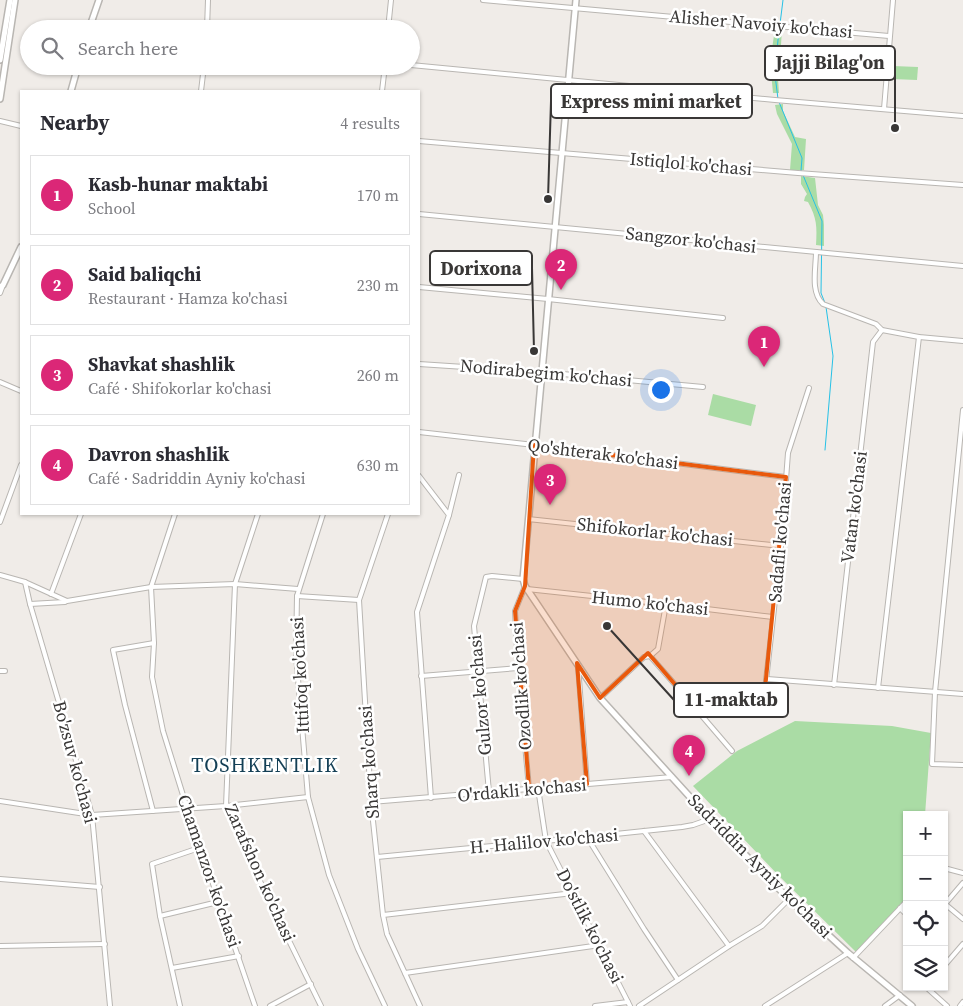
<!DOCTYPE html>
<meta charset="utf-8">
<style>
body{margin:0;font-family:"Source Serif 4",serif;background:#f7f7f7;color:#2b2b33}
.controls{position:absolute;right:15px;bottom:15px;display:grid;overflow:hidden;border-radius:0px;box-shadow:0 1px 4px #0004}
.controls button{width:45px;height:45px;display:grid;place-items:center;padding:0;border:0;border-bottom:1px solid #e1e1e2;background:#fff;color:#2b2b33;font:25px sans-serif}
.you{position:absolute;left:660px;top:389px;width:18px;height:18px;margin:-12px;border:4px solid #fff;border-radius:50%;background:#1a73e8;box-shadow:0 0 0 8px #1a73e833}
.badge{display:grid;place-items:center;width:32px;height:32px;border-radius:50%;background:#db2777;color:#fff;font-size:16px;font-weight:700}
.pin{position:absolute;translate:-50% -41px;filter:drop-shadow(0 1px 2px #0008)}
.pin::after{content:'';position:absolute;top:26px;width:18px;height:15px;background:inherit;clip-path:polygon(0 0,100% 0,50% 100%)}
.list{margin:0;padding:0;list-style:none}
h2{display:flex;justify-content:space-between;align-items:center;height:65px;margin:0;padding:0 20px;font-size:21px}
h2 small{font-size:16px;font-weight:400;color:#7c7c81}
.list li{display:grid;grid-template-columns:32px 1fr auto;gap:15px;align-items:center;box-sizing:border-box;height:80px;margin:0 10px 10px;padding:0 10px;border:1px solid #e1e1e2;border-radius:0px}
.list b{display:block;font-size:19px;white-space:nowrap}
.list p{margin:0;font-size:16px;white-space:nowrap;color:#7c7c81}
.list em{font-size:16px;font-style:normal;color:#7c7c81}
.icon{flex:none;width:28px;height:28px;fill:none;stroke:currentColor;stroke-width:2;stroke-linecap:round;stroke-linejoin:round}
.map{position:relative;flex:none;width:963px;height:1006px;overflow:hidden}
.search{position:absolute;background:#fff;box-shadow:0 1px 4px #0004;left:20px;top:20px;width:400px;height:55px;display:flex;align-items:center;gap:12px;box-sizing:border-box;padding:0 18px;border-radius:28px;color:#7c7c81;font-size:19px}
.panel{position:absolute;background:#fff;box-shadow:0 1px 4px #0004;left:20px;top:90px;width:400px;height:425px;border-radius:0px}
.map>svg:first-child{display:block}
.green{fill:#aadca5}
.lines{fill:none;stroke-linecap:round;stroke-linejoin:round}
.stream{stroke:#26c1e6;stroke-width:1}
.street-casing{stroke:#b9b6b2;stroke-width:6}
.secondary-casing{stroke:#b9b6b2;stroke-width:8}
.street{stroke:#fff;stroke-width:4}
.secondary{stroke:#fff;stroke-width:5}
.marked{fill:#e8590c;fill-opacity:0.2;stroke:#e8590c;stroke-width:4;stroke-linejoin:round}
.labels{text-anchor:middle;stroke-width:5;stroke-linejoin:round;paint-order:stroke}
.street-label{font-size:18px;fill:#393736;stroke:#fff}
.quarter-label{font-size:20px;letter-spacing:1px;fill:#143f55;stroke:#fff}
.leader{fill:none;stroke:#393736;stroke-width:2}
.callout-dot{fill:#393736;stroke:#fff;stroke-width:2}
.callout{fill:#fff;stroke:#393736;stroke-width:2}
.callout-label{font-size:19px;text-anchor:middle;font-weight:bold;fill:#393736}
</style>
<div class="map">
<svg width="963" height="1006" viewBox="0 0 963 1006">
<rect width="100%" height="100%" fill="#f0ece8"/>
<g class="green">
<path d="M775 29 782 30 780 59H778L777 64 779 93H773L770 62Z"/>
<path d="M893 66 918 67 917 80 892 79Z"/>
<path d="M783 104V111L795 137 806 139 804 170H790L792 144 777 114 775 105Z"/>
<path d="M801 176 815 178 818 205 823 215 824 225V246L816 245C817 227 817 218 808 202L804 201 805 197 807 194 801 184Z"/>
<path d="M713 394 756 405 751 426 708 415Z"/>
<path d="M795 721 892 726 931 733 925 815H907V896L905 901 856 952 781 878 693 786 737 751Z"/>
</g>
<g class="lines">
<g class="stream">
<path d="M780 24 783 0"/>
<path d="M778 99 775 75 779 28"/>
<path d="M779 102 802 158 801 171"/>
<path d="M803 175 822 221 821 293 825 303"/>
<path d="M825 450 833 356 826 307"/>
</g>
<g class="street-casing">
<g id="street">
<path d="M483 0 889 36"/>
<path d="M207 29 208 0"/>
<path d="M388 29 391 0"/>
<path d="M411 65 775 100 963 116"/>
<path d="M201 91 204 66"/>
<path d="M382 91 385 66"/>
<path d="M884 109 893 0"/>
<path d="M0 121 21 126"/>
<path d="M419 141 798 173 963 185"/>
<path d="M419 214 963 266"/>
<path d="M816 252C816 268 810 292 823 304L876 324 882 330 919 337 963 341"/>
<path d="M419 287 548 299 723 318"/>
<path d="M0 293 3 285"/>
<path d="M419 364 541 372 703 387"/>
<path d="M0 382 21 391"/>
<path d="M963 410 935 692 932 764 963 765"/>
<path d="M419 432 534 445 786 477"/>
<path d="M419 476 449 515 417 612 431 798"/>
<path d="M175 514 151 587 154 643 152 677 163 731 187 808 255 1006"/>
<path d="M258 514 235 584 226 806 253 867 321 1006"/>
<path d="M323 514 297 596 296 655 308 797 329 875 358 949 385 1006"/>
<path d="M388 514 359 600 371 802 383 915 387 934 420 1006"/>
<path d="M449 515 459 475"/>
<path d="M528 519 781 546"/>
<path d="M0 522 21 465"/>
<path d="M0 575 25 582 67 601 151 587 235 584 298 589"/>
<path d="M25 582 30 604 92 815 110 1006"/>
<path d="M525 586 515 611 518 668 529 788"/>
<path d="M527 589 666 604 773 617"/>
<path d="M51 594 81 514"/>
<path d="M297 596 359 600"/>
<path d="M30 604 65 602"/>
<path d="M650 656 678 688 764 699 781 546 788 453 809 388"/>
<path d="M578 666 587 784"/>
<path d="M0 671H5"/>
<path d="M421 676 518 668"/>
<path d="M767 679 963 694"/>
<path d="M834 685 873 342 882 330"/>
<path d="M678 688 732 751"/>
<path d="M878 688 919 337"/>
<path d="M600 698 644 657 650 656 658 649 666 604"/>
<path d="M538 788 546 841 630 1006"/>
<path d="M489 792 474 626 486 577 492 576 523 579"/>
<path d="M0 801 92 815 226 806 308 797"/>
<path d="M371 802 672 777"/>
<path d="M153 811 125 705 113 650 154 643"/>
<path d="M644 831 729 946"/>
<path d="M587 837 644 929 678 980"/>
<path d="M377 857 587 837 682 827 693 825 710 819"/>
<path d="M944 868 963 873"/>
<path d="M0 879 100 887"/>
<path d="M963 883 945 904 963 919"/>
<path d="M900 908 907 915"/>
<path d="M383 915 573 893"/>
<path d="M160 916 218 902"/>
<path d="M0 946 105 944"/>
<path d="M853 958 907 901"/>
<path d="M944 966 963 944"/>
<path d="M172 968 239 956"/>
<path d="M405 973 600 945"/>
<path d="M926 987 947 1006"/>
<path d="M180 1006 160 916 152 864 199 848"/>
<path d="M270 1006 311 984"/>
<path d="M595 1006 628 1002"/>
<path d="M639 1006 729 946 762 926 789 899"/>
<path d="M765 1006 848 953"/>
<path d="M885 1006 900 995"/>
<path d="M960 1006 963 1002"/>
</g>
</g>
<g class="secondary-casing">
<g id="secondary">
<path d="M576 0 523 579 525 586 600 698 710 819 789 899 848 953 912 1006"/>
<path d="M89 29 99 0"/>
<path d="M0 60 10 0"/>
<path d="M71 91 78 66"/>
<path d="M0 99 15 0"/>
<path d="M0 287 3 285 21 247"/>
</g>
</g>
<use href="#street" class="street"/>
<use href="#secondary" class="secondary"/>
</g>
<path class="marked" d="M534 445 786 477 764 699 678 688 648 653 600 698 577 663 587 784 529 788 515 611 525 586Z"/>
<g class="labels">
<g class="street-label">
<text transform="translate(761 24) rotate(5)" y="6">Alisher Navoiy ko'chasi</text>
<text transform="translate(691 164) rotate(5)" y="6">Istiqlol ko'chasi</text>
<text transform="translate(691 240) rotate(6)" y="6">Sangzor ko'chasi</text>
<text transform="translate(546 373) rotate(5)" y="6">Nodirabegim ko'chasi</text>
<text transform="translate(603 454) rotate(7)" y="6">Qo'shterak ko'chasi</text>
<text transform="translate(854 507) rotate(-83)" y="6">Vatan ko'chasi</text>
<text transform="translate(655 532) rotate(6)" y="6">Shifokorlar ko'chasi</text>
<text transform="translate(780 542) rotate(-85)" y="6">Sadafli ko'chasi</text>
<text transform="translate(650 603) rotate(6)" y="6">Humo ko'chasi</text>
<text transform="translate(300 675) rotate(-93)" y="6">Ittifoq ko'chasi</text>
<text transform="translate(521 686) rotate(-94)" y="6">Ozodlik ko'chasi</text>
<text transform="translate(480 695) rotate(-95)" y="6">Gulzor ko'chasi</text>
<text transform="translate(75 762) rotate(75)" y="6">Bo'zsuv ko'chasi</text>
<text transform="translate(369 762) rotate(-94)" y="6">Sharq ko'chasi</text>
<text transform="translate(522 790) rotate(-5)" y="6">O'rdakli ko'chasi</text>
<text transform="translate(544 841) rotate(-5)" y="6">H. Halilov ko'chasi</text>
<text transform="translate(760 866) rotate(45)" y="6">Sadriddin Ayniy ko'chasi</text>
<text transform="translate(209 871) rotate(71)" y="6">Chamanzor ko'chasi</text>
<text transform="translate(260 873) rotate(66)" y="6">Zarafshon ko'chasi</text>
<text transform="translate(590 926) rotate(63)" y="6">Do'stlik ko'chasi</text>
</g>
<g class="quarter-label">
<text x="265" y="772">TOSHKENTLIK</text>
</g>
</g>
<path class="leader" d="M895 128L895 63M548 199L551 101M534 351L532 268M607 626L674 700"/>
<g class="callout-dot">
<circle cx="895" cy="128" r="5"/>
<circle cx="548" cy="199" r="5"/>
<circle cx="534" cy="351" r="5"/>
<circle cx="607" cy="626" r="5"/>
</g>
<g class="callout">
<rect x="765" y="46" width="130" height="34" rx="5"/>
<rect x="551" y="84" width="201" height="34" rx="5"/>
<rect x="430" y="251" width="102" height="34" rx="5"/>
<rect x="674" y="683" width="114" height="34" rx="5"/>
</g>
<g class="callout-label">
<text x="830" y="69">Jajji Bilag'on</text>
<text x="651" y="108">Express mini market</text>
<text x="481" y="275">Dorixona</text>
<text x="731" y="706">11-maktab</text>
</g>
</svg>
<div class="controls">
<button>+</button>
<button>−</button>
<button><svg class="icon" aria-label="locate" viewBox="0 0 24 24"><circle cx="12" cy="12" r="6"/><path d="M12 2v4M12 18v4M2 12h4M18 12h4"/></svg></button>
<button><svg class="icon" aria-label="layers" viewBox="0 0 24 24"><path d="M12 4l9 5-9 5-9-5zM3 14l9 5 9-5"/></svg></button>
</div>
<div class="you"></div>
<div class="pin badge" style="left:764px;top:367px">1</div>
<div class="pin badge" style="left:561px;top:290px">2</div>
<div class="pin badge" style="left:550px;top:505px">3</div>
<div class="pin badge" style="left:689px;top:776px">4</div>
<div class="search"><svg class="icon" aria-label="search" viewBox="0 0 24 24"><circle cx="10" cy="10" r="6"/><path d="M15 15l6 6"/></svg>Search here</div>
<section class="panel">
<h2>Nearby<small>4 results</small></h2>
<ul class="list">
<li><span class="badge">1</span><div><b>Kasb-hunar maktabi</b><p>School</p></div><em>170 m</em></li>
<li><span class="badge">2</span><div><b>Said baliqchi</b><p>Restaurant · Hamza ko'chasi</p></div><em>230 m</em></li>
<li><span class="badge">3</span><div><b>Shavkat shashlik</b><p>Café · Shifokorlar ko'chasi</p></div><em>260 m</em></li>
<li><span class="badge">4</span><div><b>Davron shashlik</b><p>Café · Sadriddin Ayniy ko'chasi</p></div><em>630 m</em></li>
</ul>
</section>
</div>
